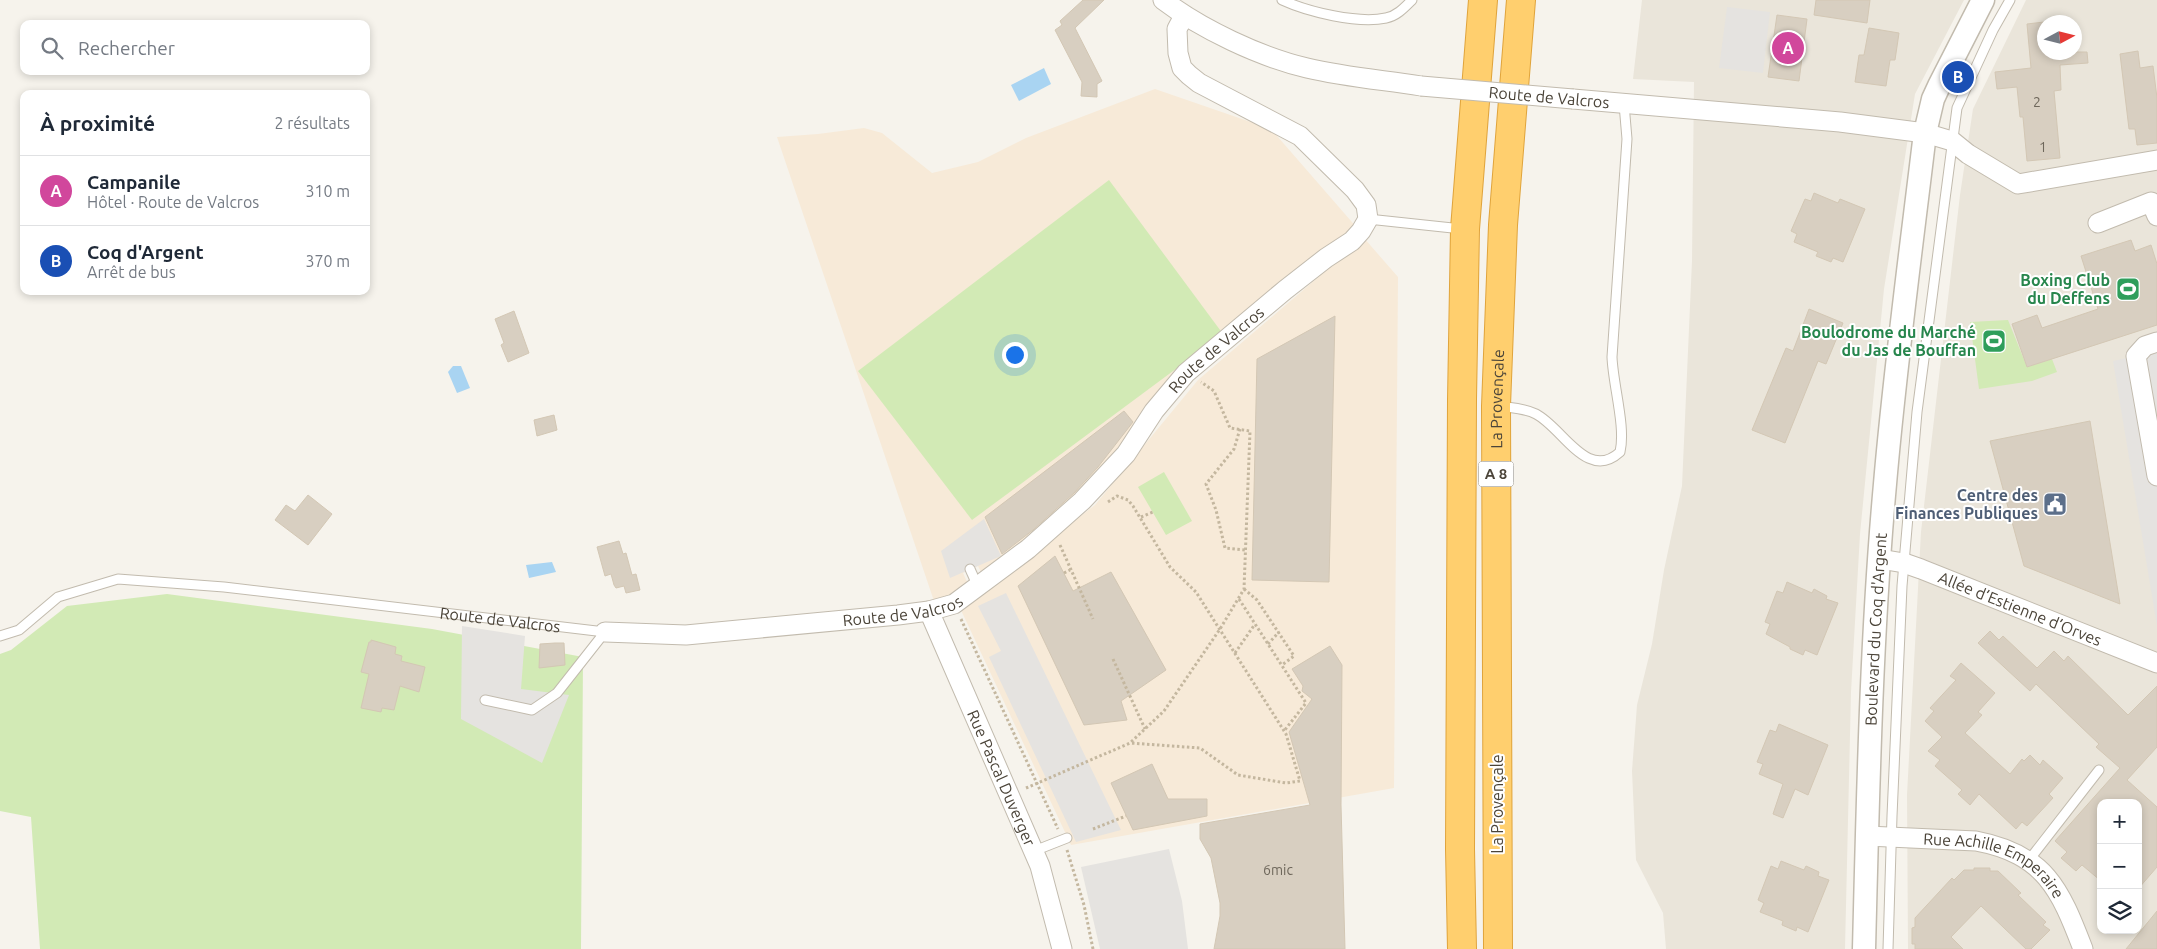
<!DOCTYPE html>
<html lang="fr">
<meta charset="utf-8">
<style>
body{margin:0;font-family:Ubuntu,sans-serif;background:#f2f2f3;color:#1f2937}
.controls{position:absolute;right:15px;bottom:15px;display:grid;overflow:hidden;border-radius:10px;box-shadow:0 2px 8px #0003}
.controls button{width:45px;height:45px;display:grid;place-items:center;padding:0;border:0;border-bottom:1px solid #e0e1e3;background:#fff;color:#1f2937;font:25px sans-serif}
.compass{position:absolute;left:2037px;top:15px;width:45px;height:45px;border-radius:50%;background:#fff;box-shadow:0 2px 8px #0003;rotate:83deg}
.you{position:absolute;left:1014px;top:354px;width:18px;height:18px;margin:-12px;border:4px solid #fff;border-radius:50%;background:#1a73e8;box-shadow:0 0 0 8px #1a73e833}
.badge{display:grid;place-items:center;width:32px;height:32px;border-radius:50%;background:#2563eb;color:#fff;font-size:16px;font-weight:700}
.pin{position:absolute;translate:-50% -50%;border:2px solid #fff;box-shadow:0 1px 5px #0006}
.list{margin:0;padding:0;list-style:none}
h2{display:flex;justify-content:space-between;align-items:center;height:65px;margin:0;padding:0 20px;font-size:21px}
h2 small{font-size:16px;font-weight:400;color:#747a83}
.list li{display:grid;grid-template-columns:32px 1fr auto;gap:15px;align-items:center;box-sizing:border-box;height:70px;padding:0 20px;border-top:1px solid #e0e1e3}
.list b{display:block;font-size:19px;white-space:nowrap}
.list p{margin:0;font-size:16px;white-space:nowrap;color:#747a83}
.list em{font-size:16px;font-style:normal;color:#747a83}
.icon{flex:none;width:28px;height:28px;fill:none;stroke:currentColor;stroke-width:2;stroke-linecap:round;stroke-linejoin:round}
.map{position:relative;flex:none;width:2157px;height:949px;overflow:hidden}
.search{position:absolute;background:#fff;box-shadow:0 2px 8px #0003;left:20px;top:20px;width:350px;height:55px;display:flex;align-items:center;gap:12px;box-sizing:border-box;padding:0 18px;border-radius:10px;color:#747a83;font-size:19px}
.panel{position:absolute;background:#fff;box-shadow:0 2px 8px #0003;left:20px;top:90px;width:350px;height:205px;border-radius:10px}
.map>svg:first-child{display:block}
.residential{fill:#eae5da;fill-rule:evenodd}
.commercial{fill:#f7ead8}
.green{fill:#d2eab5}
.parking{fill:#e5e3e0}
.water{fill:#a9d4f2}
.building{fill:#d8cfc1;stroke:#d3c7b4}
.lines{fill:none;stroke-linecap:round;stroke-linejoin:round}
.service-casing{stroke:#c2bbae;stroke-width:11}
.minor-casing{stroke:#c2bbae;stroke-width:21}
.tertiary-casing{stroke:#c2bbae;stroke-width:25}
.motorway-casing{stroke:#e0a43c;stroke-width:30}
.path{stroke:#c4b79f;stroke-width:3;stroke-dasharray:2.5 2.5;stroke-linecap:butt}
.service{stroke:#fff;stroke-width:9}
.minor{stroke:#fff;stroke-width:19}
.tertiary{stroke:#fff;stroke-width:22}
.motorway{stroke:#ffcf6e;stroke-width:28}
.minor-bridge-casing{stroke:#c2bbae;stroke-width:21;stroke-linecap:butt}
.minor-bridge{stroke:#fff;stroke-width:19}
.labels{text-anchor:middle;stroke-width:4;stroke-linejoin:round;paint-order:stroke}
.number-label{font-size:14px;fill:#6e675b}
.shield{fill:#fff;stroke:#817c74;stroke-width:1}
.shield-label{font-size:15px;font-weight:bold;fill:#4b4439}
.street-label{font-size:16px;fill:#4b4439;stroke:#fff}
.leisure-label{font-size:16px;font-weight:bold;fill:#27864d;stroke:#fff;text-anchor:end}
.service-label{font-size:16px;font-weight:bold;fill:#4e5e75;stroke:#fff;text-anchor:end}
</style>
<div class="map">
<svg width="2157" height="949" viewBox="0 0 2157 949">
<rect width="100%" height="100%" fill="#f6f3ec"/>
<g class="residential">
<path d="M1642 0H1964L1915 94 1884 289 1860 534 1851 692 1845 949H1666L1663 913 1636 860 1632 771 1637 705 1652 644 1664 570 1682 486 1692 261 1694 82 1633 79Z"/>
<path d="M2026 0H2157V949H1908L1907 795 1921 532 1960 195 1973 109ZM2044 22H2074V52H2044ZM2101 803H2138V930H2101Z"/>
</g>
<g class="commercial">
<path d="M1155 89 1271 129 1358 229 1229 328 1108 467 984 578 978 566 963 573 969 586 935 604 777 137 818 134 864 128 882 133 932 173 978 162 1026 138Z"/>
<path d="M1364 238 1398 277 1394 788 1071 845 960 608 1095 505 1198 380Z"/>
</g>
<g class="green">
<path d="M1109 180 1223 334 972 520 858 371Z"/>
<path d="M2008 320 2027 367 2052 359 2057 372 2032 381 1979 389 1970 322Z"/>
<path d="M1164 472 1192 521 1166 535 1138 487Z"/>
<path d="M167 594 432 629 583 657 581 949H40L31 817 0 811V654L11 650 67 606Z"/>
</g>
<g class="parking">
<path d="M1727 7 1770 12 1763 73 1719 68Z"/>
<path d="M2157 342V626L2113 361 2136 356Z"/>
<path d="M984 519 1001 556 950 578 941 551Z"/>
<path d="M1006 593 1121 830 1076 842 989 657 1001 651 978 606Z"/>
<path d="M462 626 525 636 521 689 569 695 542 763 461 719Z"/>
<path d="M1169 849 1182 901 1188 949H1100L1081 867Z"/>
</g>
<g class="water">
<path d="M1044 68 1051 84 1019 101 1011 85Z"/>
<path d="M453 366H461L470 388 457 393 448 372Z"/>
<path d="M552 562 556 572 529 578 526 565Z"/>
</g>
<g class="building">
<path d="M1083 0H1104L1075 28 1102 81 1097 84V97L1081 96 1082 82 1055 30 1062 25 1060 21Z"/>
<path d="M1816 0H1870L1867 23 1814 15Z"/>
<path d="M1777 15 1807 19 1799 81 1768 77Z"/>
<path d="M2044 22V52H2087L2088 63 2060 65 2061 90 2054 91 2060 158 2027 161 2023 117H2020L2017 87 1997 89 1995 72 2031 68 2027 24Z"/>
<path d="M1869 28 1899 33 1895 60H1890L1886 86 1855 82 1859 55H1864Z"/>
<path d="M2138 51 2140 68 2153 66 2157 98V143L2137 145 2135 129H2129L2120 54Z"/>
<path d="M1814 193 1838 203 1840 199 1865 209 1843 262 1833 258 1831 262 1816 256 1818 252 1794 242 1797 234 1791 231 1805 199 1811 201Z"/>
<path d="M2131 240 2135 251 2151 245 2157 264V325L2027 367 2012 324 2037 315 2042 328 2098 309 2081 256Z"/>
<path d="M1809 309 1843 323 1826 364 1818 361 1785 443 1752 430 1786 348 1793 351Z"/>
<path d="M514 311 529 353 508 362 501 345 504 343 495 319Z"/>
<path d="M1335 316 1329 582 1252 580 1257 359Z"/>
<path d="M1124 411 1133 422 1098 467 1074 493 1033 530 1002 554 985 517Z"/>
<path d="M554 415 557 430 537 436 534 420Z"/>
<path d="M2090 421 2120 604 2024 566 1990 441Z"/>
<path d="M308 495 332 514 308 545 275 520 286 505 295 511Z"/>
<path d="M619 541 623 554 626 553 632 575 636 574 640 590 626 593 624 586 616 588 614 585 611 574 605 576 597 547Z"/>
<path d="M1055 556 1073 591 1111 572 1166 670 1121 701 1127 720 1084 725 1018 586Z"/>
<path d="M1787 582 1812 593 1814 589 1827 596 1826 599 1838 603 1817 655 1805 650 1803 655 1790 649V647L1766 634 1770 624 1765 622 1777 591 1783 593Z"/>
<path d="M1990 631 1999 640 2003 636 2037 668 2054 651 2064 661 2068 656 2128 715 2157 686V747L2127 780 2157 807V867L2138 889V803H2101V881L2082 865 2076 871 2061 858 2067 852 2055 841 2120 768 2096 747 2099 744 2036 684 2030 691 1978 643Z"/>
<path d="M371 640 396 647 395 654 402 656 401 661 425 667 419 692 400 686 394 710 382 708 381 712 361 708 369 674 361 672 369 642H371Z"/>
<path d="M555 643H564L565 665 539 668 540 644Z"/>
<path d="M1330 646 1342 665 1341 805 1345 949H1214L1220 916V903L1211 858 1200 839V824L1310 805 1289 732 1312 699 1302 691 1303 686 1292 669Z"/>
<path d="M1961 663 1995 693 1978 712 1982 715 1965 733 2010 774 2022 759 2024 761 2030 755 2040 765 2043 760 2063 778 2049 794 2053 798 2027 826 2022 822 2016 829 1979 794 1970 805 1958 794 1962 790 1935 766 1940 760 1928 751 1942 737 1925 721 1934 711 1930 708 1956 680 1950 676Z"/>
<path d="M1779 724 1828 745 1808 795 1795 789 1783 818 1773 814 1783 784 1759 774 1763 764 1757 762 1770 730 1776 732Z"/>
<path d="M1152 764 1168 799H1207V816L1133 830 1111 783Z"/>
<path d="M1781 861 1804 870 1806 866 1819 872 1818 876 1829 880 1808 932 1797 927 1796 931 1782 925 1783 921 1760 912 1764 903 1758 900 1771 866 1778 869Z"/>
<path d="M1974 868H1990V871H1998L2021 893 2018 895 2046 922 2043 925 2050 930 2031 949H2026L1981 906 1951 937 1963 949H1915V944H1912V928L1915 927V918L1952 878 1954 880 1964 870H1974Z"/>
<path d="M2157 911V949H2126Z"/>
</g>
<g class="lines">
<g class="service-casing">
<g id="service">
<path d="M1282 0C1308 12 1358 24 1386 18 1397 16 1405 7 1412 0"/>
<path d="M1368 219 1462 229"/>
<path d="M1499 406C1511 408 1524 408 1536 414 1563 428 1587 482 1620 452 1626 427 1613 385 1612 357L1627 139 1624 104"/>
<path d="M970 569 978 587"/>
<path id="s1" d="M0 636 19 630 58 597 118 579 224 587 605 632"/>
<path d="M485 700 532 710 557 693 605 632"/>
<path d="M1034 851 1067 838"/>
<path d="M2029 860 2099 770"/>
<path d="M1888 949 1892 816 1902 586 1917 412 1957 108 1993 30 2010 0"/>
</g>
</g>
<g class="minor-casing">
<g id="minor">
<path d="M1163 0C1201 29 1260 57 1307 68 1345 77 1383 80 1421 86"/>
<path d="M1573 99 1840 122 1925 133 1952 141 1968 154 2018 184 2157 160"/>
<path d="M2098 223 2151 202 2157 216"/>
<path d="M2157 342 2145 346 2136 356 2157 476"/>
<path id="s2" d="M1880 559 1904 563 1921 569 2157 663"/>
<path id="s3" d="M929 611 1040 866 1062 949"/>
<path id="s4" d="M605 632 686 635 898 615 929 611 954 604 1028 549 1082 501 1126 454 1154 411 1186 373 1285 290 1326 258 1352 241 1361 231 1368 219 1366 205 1355 190 1300 136 1199 83 1189 75 1182 68 1178 53 1177 29 1184 16"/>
<path id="s5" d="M1867 836 1976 841C2045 854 2060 889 2083 949"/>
</g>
</g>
<g class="tertiary-casing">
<g id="tertiary">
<path id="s6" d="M1864 949C1868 794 1871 639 1885 484 1895 367 1911 250 1925 133L1933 99 1939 86 1983 0"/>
</g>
</g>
<g class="motorway-casing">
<g id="motorway">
<path d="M1462 949 1460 849 1462 400 1465 229 1483 0"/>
<path id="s7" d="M1498 949 1496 406 1503 225 1521 0"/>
</g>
</g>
<g class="path">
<path d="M1240 429 1234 449 1206 484 1216 510 1225 548 1246 550"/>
<path d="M1108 502 1117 496 1128 500 1133 506 1170 567 1196 592 1286 734 1300 781 1286 783 1238 775 1200 748 1130 743"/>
<path d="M1141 517 1153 512"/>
<path d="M1060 545 1093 619"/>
<path d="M1064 573 1070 570"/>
<path d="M1244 589 1257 600 1294 656 1282 665"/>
<path d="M1239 599 1306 703 1284 731"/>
<path d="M961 619 1058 829"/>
<path d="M1268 644 1279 632"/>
<path d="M1235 653 1255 624"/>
<path d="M1113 659 1145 729"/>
<path d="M1026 788 1130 743 1164 711 1220 629 1244 589 1250 431 1230 428 1214 391 1201 382"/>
<path d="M1093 829 1126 816"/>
<path d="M1067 850 1084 905 1093 949"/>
</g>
<use href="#service" class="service"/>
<use href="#minor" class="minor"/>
<use href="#tertiary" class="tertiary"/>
<use href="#motorway" class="motorway"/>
<g class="minor-bridge-casing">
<path id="minor-bridge" d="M1421 86 1573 99"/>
</g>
<use href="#minor-bridge" class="minor-bridge"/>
</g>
<defs>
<g id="stadium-square" transform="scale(1.25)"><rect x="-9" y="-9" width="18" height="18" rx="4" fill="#2e9e5b" stroke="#fff"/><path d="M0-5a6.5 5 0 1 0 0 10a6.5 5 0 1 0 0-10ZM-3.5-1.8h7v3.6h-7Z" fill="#fff"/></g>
<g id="civic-square" transform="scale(1.25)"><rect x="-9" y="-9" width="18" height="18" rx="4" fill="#5c6f8a" stroke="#fff"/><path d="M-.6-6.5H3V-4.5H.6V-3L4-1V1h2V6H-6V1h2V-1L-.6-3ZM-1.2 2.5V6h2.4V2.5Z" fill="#fff"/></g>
</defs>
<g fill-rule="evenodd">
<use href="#stadium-square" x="2128" y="289"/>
<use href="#stadium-square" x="1994" y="341"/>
<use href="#civic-square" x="2055" y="504"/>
</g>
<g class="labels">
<g class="number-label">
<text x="2037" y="107">2</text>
<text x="2043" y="152">1</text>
<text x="1278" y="875">6mic</text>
</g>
<rect class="shield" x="1478.5" y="461.5" width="35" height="25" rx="4"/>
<g class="shield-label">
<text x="1496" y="479">A 8</text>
</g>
<g class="street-label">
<text transform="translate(1549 97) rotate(5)" y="6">Route de Valcros</text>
<text dy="6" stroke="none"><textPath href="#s4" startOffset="719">Route de Valcros</textPath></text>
<text dy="6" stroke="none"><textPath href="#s7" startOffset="550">La Provençale</textPath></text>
<text dy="6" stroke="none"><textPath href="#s4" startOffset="299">Route de Valcros</textPath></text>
<text dy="6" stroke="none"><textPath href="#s2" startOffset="149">Allée d’Estienne d’Orves</textPath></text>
<text dy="6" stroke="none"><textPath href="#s1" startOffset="518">Route de Valcros</textPath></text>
<text dy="6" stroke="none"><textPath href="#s6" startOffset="320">Boulevard du Coq d'Argent</textPath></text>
<text dy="6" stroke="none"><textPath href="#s3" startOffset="182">Rue Pascal Duverger</textPath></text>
<text transform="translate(1497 804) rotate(-90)" y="6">La Provençale</text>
<text dy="6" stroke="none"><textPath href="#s5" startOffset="135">Rue Achille Emperaire</textPath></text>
</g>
<g class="leisure-label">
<text x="2110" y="286">Boxing Club<tspan x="2110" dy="18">du Deffens</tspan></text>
<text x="1976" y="338">Boulodrome du Marché<tspan x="1976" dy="18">du Jas de Bouffan</tspan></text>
</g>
<g class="service-label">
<text x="2038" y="501">Centre des<tspan x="2038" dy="18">Finances Publiques</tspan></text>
</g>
</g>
</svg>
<div class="controls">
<button>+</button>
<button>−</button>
<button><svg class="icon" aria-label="layers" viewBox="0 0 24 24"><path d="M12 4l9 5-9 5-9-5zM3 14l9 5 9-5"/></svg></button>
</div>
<svg class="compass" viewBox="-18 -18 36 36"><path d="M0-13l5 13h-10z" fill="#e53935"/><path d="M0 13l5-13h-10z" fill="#747a83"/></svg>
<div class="you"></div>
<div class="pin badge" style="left:1788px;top:48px;background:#d1479c">A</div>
<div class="pin badge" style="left:1958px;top:77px;background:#1a4fb4">B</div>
<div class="search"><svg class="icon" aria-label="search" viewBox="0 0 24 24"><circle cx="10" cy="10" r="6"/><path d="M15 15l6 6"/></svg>Rechercher</div>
<section class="panel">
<h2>À proximité<small>2 résultats</small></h2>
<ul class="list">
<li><span class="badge" style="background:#d1479c">A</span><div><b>Campanile</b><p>Hôtel · Route de Valcros</p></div><em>310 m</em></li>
<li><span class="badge" style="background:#1a4fb4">B</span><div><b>Coq d'Argent</b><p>Arrêt de bus</p></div><em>370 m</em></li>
</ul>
</section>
</div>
